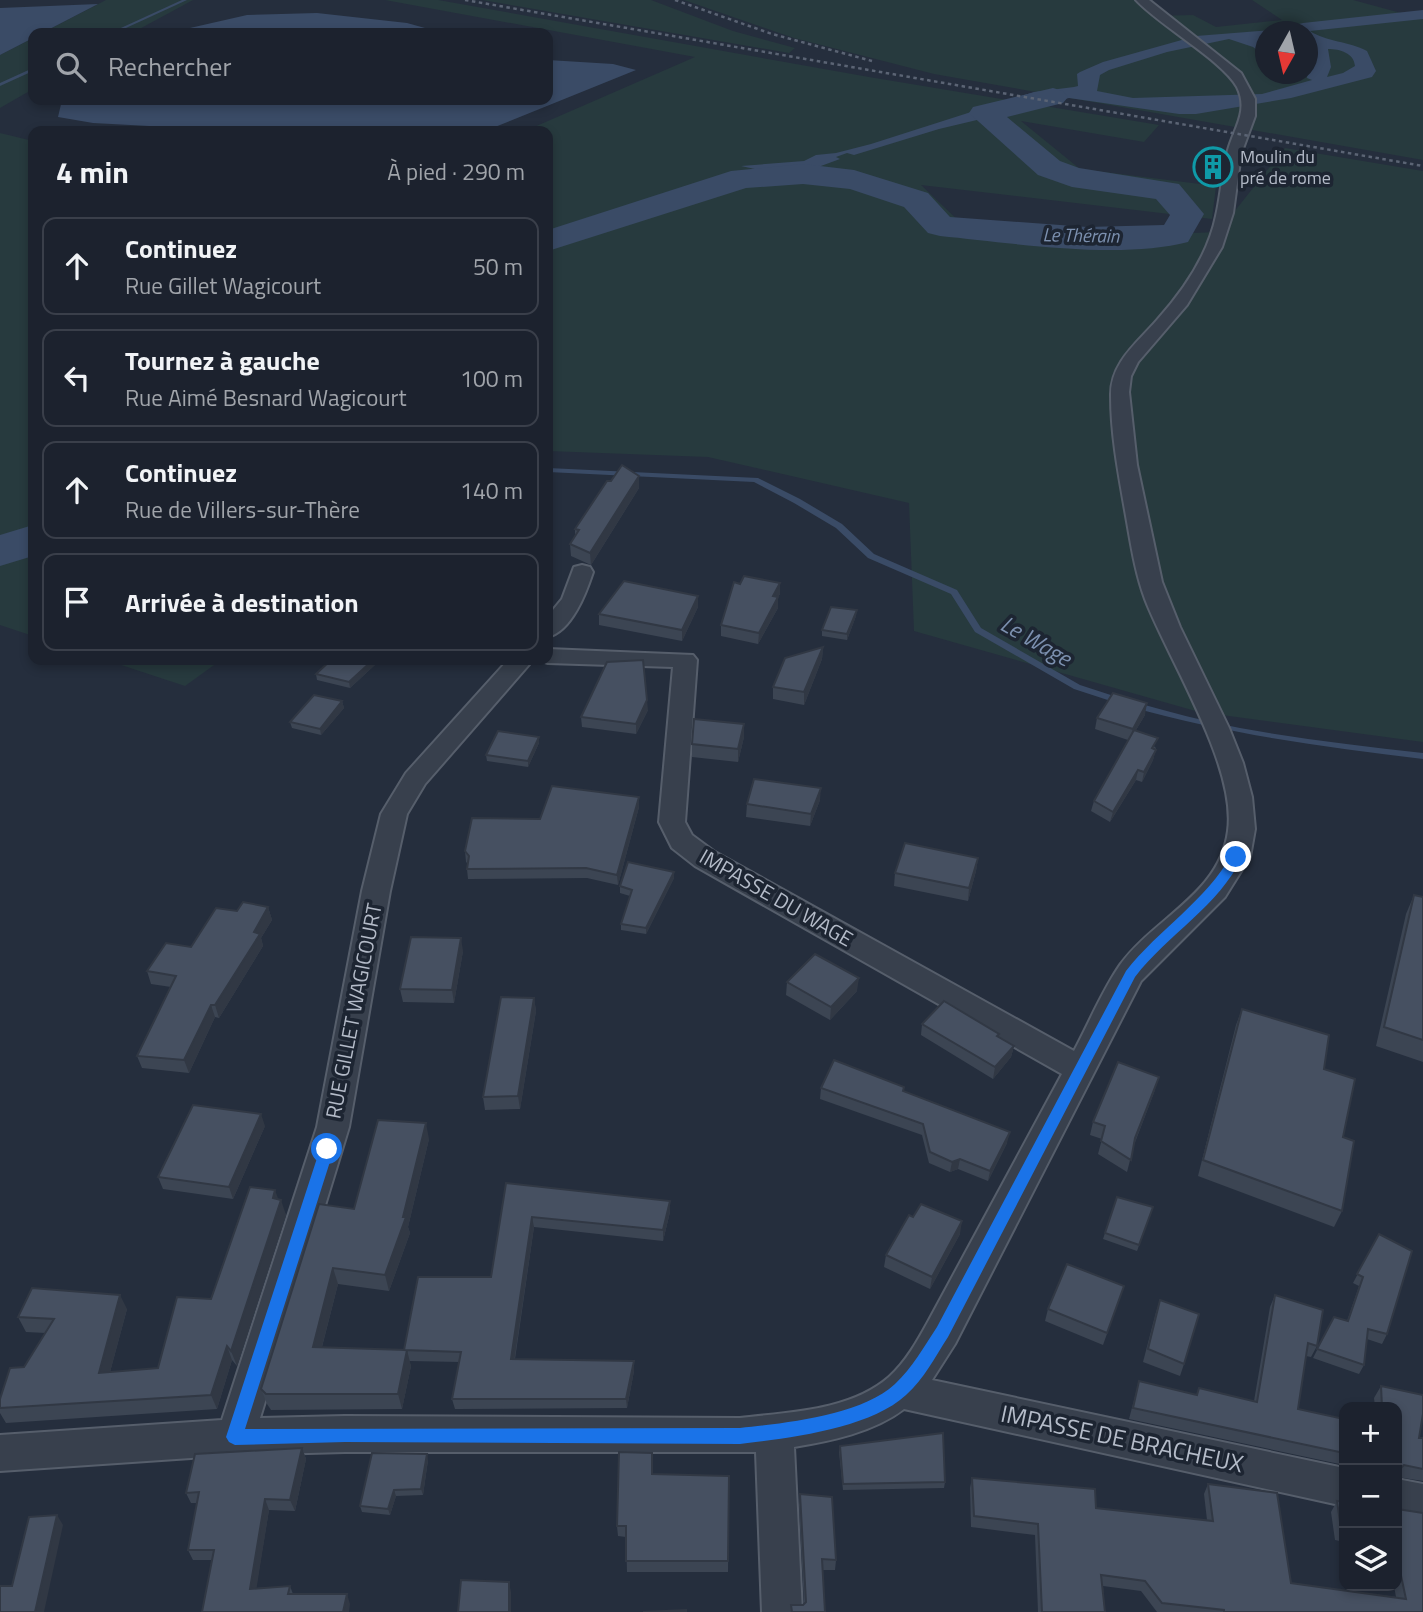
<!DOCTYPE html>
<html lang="fr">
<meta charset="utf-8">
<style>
body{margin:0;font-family:"Titillium Web",sans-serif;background:#292f3a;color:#f1f3f6}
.controls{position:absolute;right:21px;bottom:21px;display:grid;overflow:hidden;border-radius:14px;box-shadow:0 4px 10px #0003}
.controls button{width:63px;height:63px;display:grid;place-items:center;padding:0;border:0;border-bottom:2px solid #3a3f4a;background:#1c222e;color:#f1f3f6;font:35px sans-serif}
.compass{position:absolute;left:1255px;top:21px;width:63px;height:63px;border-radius:50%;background:#1c222e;box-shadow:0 4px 10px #0003;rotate:188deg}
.stop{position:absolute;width:21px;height:21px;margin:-16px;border:5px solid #1a73e8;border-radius:50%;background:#fff}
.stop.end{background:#1a73e8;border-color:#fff;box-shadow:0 2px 7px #0008}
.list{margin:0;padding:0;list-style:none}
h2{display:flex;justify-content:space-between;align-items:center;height:91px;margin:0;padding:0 28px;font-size:30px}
h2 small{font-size:23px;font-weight:400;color:#a0a4aa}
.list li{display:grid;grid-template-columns:46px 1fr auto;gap:21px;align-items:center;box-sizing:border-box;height:98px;margin:0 14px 14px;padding:0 14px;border:2px solid #3a3f4a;border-radius:14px}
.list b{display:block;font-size:26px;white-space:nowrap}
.list p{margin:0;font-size:23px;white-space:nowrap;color:#a0a4aa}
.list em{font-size:23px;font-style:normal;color:#a0a4aa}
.icon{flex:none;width:38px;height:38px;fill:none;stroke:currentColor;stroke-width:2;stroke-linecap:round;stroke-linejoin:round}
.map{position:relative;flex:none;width:1423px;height:1612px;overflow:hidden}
.search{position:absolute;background:#1c222e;box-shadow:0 4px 10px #0003;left:28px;top:28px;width:525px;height:77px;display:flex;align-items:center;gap:18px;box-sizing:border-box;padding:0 24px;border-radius:14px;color:#a0a4aa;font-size:26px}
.panel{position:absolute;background:#1c222e;box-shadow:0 4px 10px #0003;left:28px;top:126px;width:525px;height:539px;border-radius:14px}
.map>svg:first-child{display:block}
.green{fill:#273a3e;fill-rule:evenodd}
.water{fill:#3a4b66;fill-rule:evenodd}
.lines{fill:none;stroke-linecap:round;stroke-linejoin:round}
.stream{fill:#3a4b66;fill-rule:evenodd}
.river{fill:#3a4b66;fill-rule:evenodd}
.street-casing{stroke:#565e6b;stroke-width:4}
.street{fill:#38404d;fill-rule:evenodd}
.rail{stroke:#5b6474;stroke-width:2.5;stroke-dasharray:3.5 3.5;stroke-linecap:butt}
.wall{fill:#3c4553}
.shaded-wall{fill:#313844}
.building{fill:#465061;stroke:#313844;stroke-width:2}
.route{fill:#1a73e8}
.labels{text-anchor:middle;stroke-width:7;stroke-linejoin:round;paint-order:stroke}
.far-poi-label{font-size:18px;fill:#b4bbc8;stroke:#1d2532;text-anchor:start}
.far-water-label{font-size:19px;font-style:italic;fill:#7c90af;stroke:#1d2532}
.street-label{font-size:21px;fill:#b4bbc8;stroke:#1d2532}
.water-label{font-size:23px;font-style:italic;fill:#7c90af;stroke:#1d2532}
.near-street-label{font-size:24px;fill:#b4bbc8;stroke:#1d2532}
</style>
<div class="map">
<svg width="1423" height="1612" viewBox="0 0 1423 1612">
<rect width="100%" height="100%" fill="#252e3d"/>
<g class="green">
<path d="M106 0H193L132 33H42Z"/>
<path d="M385 0H438L869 77 1159 125 1144 142 1021 121 1080 169 1216 186 1212 219 921 185 966 228 1067 238 1218 232 1285 148 1423 171V742L1199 712 914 631 909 503 708 457 548 451V131H525L695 57Z"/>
<path d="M482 0H651L733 31 795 48 789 53Z"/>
<path d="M684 0H1134L1153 16 1193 15 1216 27 1282 20 1252 0H1353L1423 19V160L934 74 794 38ZM1266 32H1308V74H1266Z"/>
<path d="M33 38V89L0 108V55Z"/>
<path d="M0 133 33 141V527L0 540Z"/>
<path d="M33 544V636L0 625V557Z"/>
<path d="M106 660H221L185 686Z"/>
</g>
<g class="water">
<path d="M98 4 42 33H33V38L0 55V8Z"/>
<path d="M1423 10V19L1310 31C1326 42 1349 41 1367 51L1376 71 1372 77 1291 98 1196 114H1179L1069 98 939 129 854 155 847 153 836 157 840 159 791 177 741 166 804 161 816 155 836 153 871 144 1034 92 1074 87 1078 86 1077 74 1080 72 1103 62 1196 36 1273 30 1303 23ZM1266 32H1308V58H1312L1313 61 1308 67 1307 78 1312 80 1262 94 1133 98 1097 91 1100 75 1109 70 1167 52 1229 39 1253 47 1265 56ZM1328 49C1340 49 1354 53 1355 66L1343 73 1327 77 1331 67Z"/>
<path d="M317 13 407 23 443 33H168L247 15Z"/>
<path d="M548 60 613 64 636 70 485 131H167L149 126 93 123 58 117 62 100H548Z"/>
</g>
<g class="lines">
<g class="stream">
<path d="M182 0H187L115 33H110Z"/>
<path d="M33 68V71L0 86V83Z"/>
<path d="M548 468 758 478 800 499 842 524 874 554 957 590 981 628 1080 685 1123 699 1124 701 1120 704 1074 689 975 632 951 594 868 558 836 528 794 503 754 482 548 472Z"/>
<path d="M1134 702C1169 712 1204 721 1240 728 1300 739 1362 746 1423 753V759C1324 747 1227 734 1131 707L1130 705 1131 703Z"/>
</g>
<g class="river">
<path d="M1053 88 1063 91 1068 97 1063 103 1007 117 1060 161 1079 168 1179 184 1204 214 1188 242C1119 260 1012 243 940 236L928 233 904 207 850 189 803 184 746 188 548 251V230L731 171 803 164 854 170 928 193 950 217 1087 227 1164 225 1170 215 1156 199 1072 187 1038 175 969 113 973 107Z"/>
<path d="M33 525V556L0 566V535Z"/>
</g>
<g class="street-casing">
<g id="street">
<path d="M1136 0H1149L1241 73 1255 99V116L1241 154 1233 213 1222 247 1187 305 1138 362 1131 376 1129 392 1137 465 1162 582 1180 627 1229 728 1243 763 1252 797 1255 829 1250 857 1225 897 1141 981 955 1344 932 1380 1344 1468V1506L904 1409C874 1432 831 1441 794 1447L802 1612H762L756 1452H345L235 1455 0 1471V1435L222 1420 317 1127 362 891 381 814 406 773 508 660H533L425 784 407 814 390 891 349 1127 260 1418 345 1416 740 1418C789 1412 850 1411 889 1377 906 1362 918 1340 929 1320L1062 1074 695 866 672 848 659 822 673 667 548 663 539 660H548V649L693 655 697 660 685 822 692 835 715 852 1074 1051C1089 1023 1102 991 1120 965 1154 918 1220 894 1228 831 1237 766 1169 661 1145 599 1135 572 1131 544 1126 516 1119 476 1111 436 1111 396 1110 363 1137 343 1157 320 1183 291 1208 255 1216 216 1221 194 1222 172 1228 150 1234 128 1249 111 1237 87 1222 60 1160 26 1136 0Z"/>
<path d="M582 565 590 567 593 572C586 593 572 631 548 637V616L562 599 574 567Z"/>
<path d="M1397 1479 1423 1484V1522L1397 1517Z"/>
</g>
</g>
<use href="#street" class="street"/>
<g class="rail">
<path d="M465 0 1423 166"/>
<path d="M675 0 772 34 872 61"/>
</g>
</g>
<g class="wall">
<path d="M639 476V488L591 565 571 556 570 544 575 536V529L611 481Z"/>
<path d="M780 583V594L778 597V608L758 644 721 636V625L740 584Z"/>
<path d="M698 596V607L682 641 599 625V614Z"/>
<path d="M856 616 847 640 822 636V630Z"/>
<path d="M823 647 822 659 804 705 773 699V687Z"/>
<path d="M331 660H377V663L350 688 317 680 316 674Z"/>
<path d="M342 701 344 708 321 735 292 728 290 722Z"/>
<path d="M648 710 636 734 582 727 581 717Z"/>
<path d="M1145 715 1136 730 1156 748 1153 760 1142 782 1136 780 1110 822 1091 811 1094 801 1128 740 1095 729 1097 718Z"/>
<path d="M539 737V743L528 767 487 761 486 755Z"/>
<path d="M744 737 738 762 692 757V744Z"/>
<path d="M639 797V807L618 885 587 878 468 879 467 869 468 864 466 862 465 851 540 819Z"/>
<path d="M820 800 810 826 746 817 747 804Z"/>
<path d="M978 858 976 871 968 901 894 886 895 873Z"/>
<path d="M674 878 646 934 621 930V924L630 896 620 893V886Z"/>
<path d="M1414 895 1423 897V1062L1376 1046 1406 914Z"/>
<path d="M268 907 272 920 261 938 263 946 219 1018 215 1017 189 1073 142 1068 137 1056 171 987 151 984 147 971 191 947 237 911Z"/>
<path d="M463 951 454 1003 403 1002 400 989Z"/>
<path d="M787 982 857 991 830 1020 786 995Z"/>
<path d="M534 998 536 1011 520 1109 485 1110 483 1097Z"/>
<path d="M1242 1009 1324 1069 1343 1137 1342 1211 1334 1227 1198 1176 1236 1025Z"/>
<path d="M922 1024 998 1037 1014 1046 1011 1057 993 1079 921 1035Z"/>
<path d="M821 1088 904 1091 1007 1143 988 1181 958 1169 950 1172 929 1163 922 1135 820 1099Z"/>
<path d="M1155 1090 1134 1145 1127 1172 1098 1154 1102 1139 1090 1135 1093 1122Z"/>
<path d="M265 1126 233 1199 163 1189 158 1177Z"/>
<path d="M429 1139 408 1227 410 1233 389 1291 338 1284 322 1347 404 1350 491 1277 506 1183 670 1212 663 1241 534 1227 515 1359 634 1371 627 1408 455 1409 452 1399 460 1362 409 1361 411 1366 402 1409 271 1410 267 1404 261 1389 354 1209Z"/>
<path d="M1117 1197 1153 1207 1137 1251 1103 1239Z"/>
<path d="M278 1199 286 1215 237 1366 232 1360 217 1409 6 1423 0 1413V1399L24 1367 46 1333 26 1332 18 1317 127 1309 110 1372 158 1368 211 1299Z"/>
<path d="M913 1217 960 1234 930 1289 884 1267 886 1255Z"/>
<path d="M1379 1234 1387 1334 1382 1344 1367 1339 1364 1365 1359 1374 1313 1358 1334 1317 1347 1321 1359 1286 1353 1283Z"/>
<path d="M1124 1286 1103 1345 1045 1321 1048 1309Z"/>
<path d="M1275 1295 1317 1346 1311 1357 1306 1356 1298 1409 1344 1419V1465L1129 1419 1139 1381 1197 1395 1254 1401 1270 1307Z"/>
<path d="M1160 1300 1184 1364 1180 1376 1143 1362 1156 1312Z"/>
<path d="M1381 1386 1423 1395V1414L1419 1438H1423V1481L1397 1477V1407H1375L1374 1398Z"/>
<path d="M840 1446 945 1482 944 1488 843 1490 839 1452Z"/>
<path d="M302 1448 306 1459 295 1511 269 1510 256 1588 290 1586 293 1594 350 1604 202 1612 212 1560H193L188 1550 197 1503H191L186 1493Z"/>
<path d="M428 1460 423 1495 396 1496 390 1515 362 1512 360 1506Z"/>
<path d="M653 1474 729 1476 728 1572H627L626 1537 618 1536 617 1526Z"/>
<path d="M972 1478 1096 1508 1207 1520 1204 1494 1208 1484 1291 1583 1396 1597 1394 1586H1397V1509L1423 1612H1157L1141 1591 1103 1586 1105 1612H1038L1035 1535 971 1527 970 1488Z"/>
<path d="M800 1494 836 1560 835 1570H822L825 1612H791V1605H803L804 1603 799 1505Z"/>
<path d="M1337 1501 1344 1502V1542L1335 1540 1331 1512Z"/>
</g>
<g class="shaded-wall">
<path d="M639 476V488L591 565 590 553Z"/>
<path d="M780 583V594L772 607 773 596Z"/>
<path d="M698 596V607L682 641V630Z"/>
<path d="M778 597V608L758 644 759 633Z"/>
<path d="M857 610 856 616 847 640V634Z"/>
<path d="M823 647 822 659 804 705V692Z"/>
<path d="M373 660H377V663L350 688 349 682Z"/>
<path d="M647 700 648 710 636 734V724Z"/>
<path d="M342 701 344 708 321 735 320 729Z"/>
<path d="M1147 703 1145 715 1130 740 1133 729Z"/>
<path d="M744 724V737L738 762V749Z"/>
<path d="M539 737V743L528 767V761Z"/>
<path d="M1156 750 1153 760 1142 782 1144 772Z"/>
<path d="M1138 770 1136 780 1110 822 1113 812Z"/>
<path d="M821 788 820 800 810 826 811 814Z"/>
<path d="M639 797V807L618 885 617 875Z"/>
<path d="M978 858 976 871 968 901 969 888Z"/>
<path d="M674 872V878L646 934V928Z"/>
<path d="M268 907 272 920 261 938 263 946 219 1018 215 1005 254 932Z"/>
<path d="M461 938 463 951 454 1003 452 990Z"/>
<path d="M859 978 857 991 830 1020 831 1007Z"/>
<path d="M534 998 536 1011 520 1109 518 1096Z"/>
<path d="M211 1005 215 1017 189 1073 184 1060Z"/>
<path d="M1014 1046 1011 1057 993 1079 995 1067Z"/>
<path d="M1159 1077 1155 1090 1131 1151 1135 1138Z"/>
<path d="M261 1114 265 1126 233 1199 229 1187Z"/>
<path d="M426 1123 429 1139 408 1227 410 1233 389 1291 385 1275 403 1217Z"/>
<path d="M1010 1132 1007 1143 988 1181 990 1171Z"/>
<path d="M960 1159 958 1169 950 1172 952 1162Z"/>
<path d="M275 1190 280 1204 281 1200 286 1215 237 1366 231 1351Z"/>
<path d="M670 1201V1212L663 1241V1230Z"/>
<path d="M532 1217 534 1227 513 1369 511 1359Z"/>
<path d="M962 1221 960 1234 930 1289 932 1277Z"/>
<path d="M333 1268 338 1284 318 1362 313 1347Z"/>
<path d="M120 1295 127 1309 106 1387 99 1373Z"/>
<path d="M227 1346 232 1360 217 1409 211 1395Z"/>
<path d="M407 1350 411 1366 402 1409 398 1394Z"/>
<path d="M634 1361V1371L627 1408 626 1399Z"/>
<path d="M302 1448 306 1459 295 1511 290 1500Z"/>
<path d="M427 1454 428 1460 423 1495 421 1489Z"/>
<path d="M394 1490 396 1496 390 1515 388 1509Z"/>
<path d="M265 1499 269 1510 255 1598 250 1589Z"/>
<path d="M57 1515 63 1525 44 1612H35Z"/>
<path d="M509 1582 511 1592V1612H509Z"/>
<path d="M347 1594 350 1604 349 1612H343Z"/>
</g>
<g class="building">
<path d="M622 465 639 476 590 553 570 544 579 530 575 529 607 481H611Z"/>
<path d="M744 576 780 583 773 596 778 597 759 633 721 625 734 582 740 584Z"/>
<path d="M624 581 698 596 682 630 599 614Z"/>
<path d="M831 607 857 610 847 634 822 630Z"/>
<path d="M823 647 804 692 773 687 785 658Z"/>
<path d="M331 660H373L349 682 316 674Z"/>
<path d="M643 660 647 700 636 724 581 717 607 662Z"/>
<path d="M1113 693 1147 703 1133 729 1097 718Z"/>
<path d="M314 695 342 701 320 729 290 722Z"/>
<path d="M694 719 744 724 738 749 692 744Z"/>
<path d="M1134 730 1158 738 1152 748 1156 750 1144 772 1138 770 1113 812 1094 801Z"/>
<path d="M498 731 539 737 528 761 486 755Z"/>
<path d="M754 779 821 788 811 814 747 804Z"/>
<path d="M552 786 639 797 617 875 586 868 467 869 469 856 465 851 472 818 540 819Z"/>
<path d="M905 843 978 858 969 888 895 873Z"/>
<path d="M628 862 674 872 646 928 621 924 632 890 620 886Z"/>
<path d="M1414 895 1423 897V1040L1384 1027Z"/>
<path d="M243 902 268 907 254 932 260 934 215 1005H211L184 1060 137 1056 176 976 147 971 166 943 191 947 216 908 237 911Z"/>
<path d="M411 937 461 938 452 990 400 989Z"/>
<path d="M815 954 859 978 831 1007 787 982Z"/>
<path d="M501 997 534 998 518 1096 483 1097Z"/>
<path d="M944 1001 999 1034 997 1036 1014 1046 995 1067 922 1024Z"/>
<path d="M1242 1009 1329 1035 1324 1069 1355 1079 1343 1137 1354 1141 1342 1211 1203 1160Z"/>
<path d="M834 1060 904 1087 903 1091 1010 1132 990 1171 960 1159 952 1162 930 1152 923 1124 821 1088Z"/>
<path d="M1118 1062 1159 1077 1135 1138 1131 1160 1101 1141 1105 1126 1093 1122Z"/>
<path d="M193 1105 261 1114 229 1187 158 1177Z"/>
<path d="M378 1120 426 1123 403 1217H406L385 1275 333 1268 313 1347 407 1350 398 1394H266L261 1389 319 1204 354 1209Z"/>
<path d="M506 1183 670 1201 663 1230 532 1217 511 1359 634 1361 626 1399H452L461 1352 404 1350 418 1277H491Z"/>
<path d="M250 1187 275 1190 273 1198 281 1200 231 1351 227 1346 211 1395 0 1408V1399L10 1368 24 1367 54 1319 18 1317 32 1288 120 1295 99 1373 158 1368 177 1297 211 1299Z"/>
<path d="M1117 1197 1153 1207 1139 1245 1105 1233Z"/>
<path d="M921 1204 962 1221 932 1277 886 1255 909 1215 913 1217Z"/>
<path d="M1379 1234 1412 1251 1387 1334 1368 1329 1364 1365 1317 1349 1334 1317 1348 1321 1363 1277 1357 1274Z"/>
<path d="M1067 1264 1124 1286 1107 1333 1048 1309Z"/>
<path d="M1275 1295 1323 1310 1317 1346 1308 1343 1298 1409 1344 1419V1453L1133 1408 1139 1381 1197 1395 1199 1388 1257 1402Z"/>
<path d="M1160 1300 1199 1314 1184 1364 1148 1349Z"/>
<path d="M1381 1386 1423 1395V1414L1419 1438H1423V1469L1404 1465 1401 1468 1397 1467V1407H1382Z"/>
<path d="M943 1433 945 1482 843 1484 840 1446Z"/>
<path d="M302 1448 290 1500 265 1499 250 1589 290 1586 288 1594H347L343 1612H202L214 1550H188L199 1492 186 1493 195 1454Z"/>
<path d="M619 1452 652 1453V1474L729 1476 728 1561H626V1526H617Z"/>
<path d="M372 1453 427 1454 421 1489 394 1490 388 1509 360 1506Z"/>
<path d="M972 1478 1095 1489 1096 1508 1213 1521 1208 1484 1277 1493 1291 1583 1406 1599 1397 1557V1509L1423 1513V1612H1224V1610L1162 1603 1145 1581 1101 1575 1105 1612H1042L1038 1524 974 1516Z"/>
<path d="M800 1494 832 1497 836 1560 822 1559 825 1612H792L791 1605H803L806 1602Z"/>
<path d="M1337 1501 1344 1502V1530L1341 1529Z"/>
<path d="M57 1515 35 1612H0V1586H12L29 1517Z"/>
<path d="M461 1580 509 1582V1612H458Z"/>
<path d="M686 1610V1612H643Z"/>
</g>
<path class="route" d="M1236 853 1242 857C1219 906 1168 934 1135 977L948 1337C935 1357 924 1379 906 1395 869 1429 789 1438 740 1444L345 1442 235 1445 229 1442 226 1437 320 1149 327 1143 334 1149 245 1429 740 1428C785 1423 860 1416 895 1384 912 1368 924 1347 937 1327L1126 971C1159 929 1206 901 1232 854Z"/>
<defs>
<g id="building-ring" transform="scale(2.0125)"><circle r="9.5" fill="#1d2532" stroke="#0f9aa8" stroke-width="1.5"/><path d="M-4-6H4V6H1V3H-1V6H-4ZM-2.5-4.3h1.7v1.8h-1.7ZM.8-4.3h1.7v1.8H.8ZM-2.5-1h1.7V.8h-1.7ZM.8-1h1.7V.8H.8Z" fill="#0f9aa8"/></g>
</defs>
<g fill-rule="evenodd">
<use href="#building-ring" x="1213" y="167"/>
</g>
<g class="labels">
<g class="far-poi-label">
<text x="1240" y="163">Moulin du<tspan x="1240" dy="21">pré de rome</tspan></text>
</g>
<g class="far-water-label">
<text transform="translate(1081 235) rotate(1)" y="7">Le Thérain</text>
</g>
<g class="street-label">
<text transform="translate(776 898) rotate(30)" y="7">IMPASSE DU WAGE</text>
<text transform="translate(354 1011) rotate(-79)" y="7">RUE GILLET WAGICOURT</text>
</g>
<g class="water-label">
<text transform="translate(1036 641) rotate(30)" y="8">Le Wage</text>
</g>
<g class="near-street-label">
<text transform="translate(1122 1439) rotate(12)" y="8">IMPASSE DE BRACHEUX</text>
</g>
</g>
</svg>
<div class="controls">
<button>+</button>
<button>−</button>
<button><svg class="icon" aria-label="layers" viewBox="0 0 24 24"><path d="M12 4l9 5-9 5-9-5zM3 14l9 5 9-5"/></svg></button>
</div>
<svg class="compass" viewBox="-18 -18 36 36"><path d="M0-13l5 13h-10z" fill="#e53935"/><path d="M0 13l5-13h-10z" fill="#a0a4aa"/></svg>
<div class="stop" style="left:327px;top:1149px"></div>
<div class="stop end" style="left:1236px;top:857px"></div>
<div class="search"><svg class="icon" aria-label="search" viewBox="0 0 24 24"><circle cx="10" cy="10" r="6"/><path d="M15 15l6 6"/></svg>Rechercher</div>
<section class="panel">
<h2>4 min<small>À pied · 290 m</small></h2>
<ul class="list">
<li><svg class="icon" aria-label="ahead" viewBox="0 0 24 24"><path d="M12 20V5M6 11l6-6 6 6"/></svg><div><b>Continuez</b><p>Rue Gillet Wagicourt</p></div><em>50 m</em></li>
<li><svg class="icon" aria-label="left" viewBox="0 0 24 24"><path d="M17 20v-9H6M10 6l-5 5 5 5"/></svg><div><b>Tournez à gauche</b><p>Rue Aimé Besnard Wagicourt</p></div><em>100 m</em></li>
<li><svg class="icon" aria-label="ahead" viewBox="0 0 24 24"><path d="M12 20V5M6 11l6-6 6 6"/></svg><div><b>Continuez</b><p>Rue de Villers-sur-Thère</p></div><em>140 m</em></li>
<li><svg class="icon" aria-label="arrive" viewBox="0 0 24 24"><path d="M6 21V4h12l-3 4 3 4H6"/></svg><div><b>Arrivée à destination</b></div></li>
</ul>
</section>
</div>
